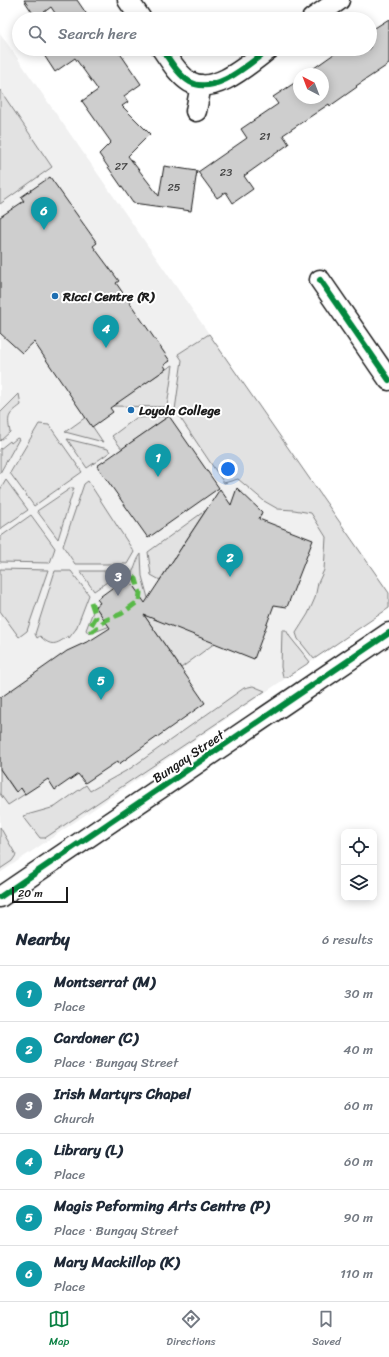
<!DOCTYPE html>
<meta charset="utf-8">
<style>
body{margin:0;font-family:Sriracha,sans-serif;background:#f2f2f3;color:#1f2937}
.controls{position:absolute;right:12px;bottom:12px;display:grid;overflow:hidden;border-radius:8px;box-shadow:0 2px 10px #0003}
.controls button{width:36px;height:36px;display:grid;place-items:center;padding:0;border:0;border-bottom:1px solid #e0e1e3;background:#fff;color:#1f2937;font:20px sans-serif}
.compass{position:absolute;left:293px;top:68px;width:36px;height:36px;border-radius:50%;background:#fff;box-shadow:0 2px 10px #0003;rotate:318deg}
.scale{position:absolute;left:12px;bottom:10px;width:56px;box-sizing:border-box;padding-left:4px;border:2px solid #1c1c1c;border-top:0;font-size:11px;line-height:14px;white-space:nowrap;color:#1c1c1c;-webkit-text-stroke:3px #fff;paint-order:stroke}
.you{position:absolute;left:228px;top:469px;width:14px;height:14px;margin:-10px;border:3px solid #fff;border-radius:50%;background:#1a73e8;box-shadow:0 0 0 6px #1a73e833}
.badge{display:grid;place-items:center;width:26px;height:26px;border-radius:50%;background:#0b8043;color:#fff;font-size:13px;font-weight:700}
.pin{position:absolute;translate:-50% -33px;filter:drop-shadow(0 1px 2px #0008)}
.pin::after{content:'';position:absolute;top:21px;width:14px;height:12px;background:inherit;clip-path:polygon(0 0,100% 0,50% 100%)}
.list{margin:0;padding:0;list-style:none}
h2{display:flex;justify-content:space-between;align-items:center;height:52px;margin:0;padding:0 16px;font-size:17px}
h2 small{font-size:13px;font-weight:400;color:#747a83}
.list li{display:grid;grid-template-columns:26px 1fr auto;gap:12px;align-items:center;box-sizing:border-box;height:56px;padding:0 16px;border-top:1px solid #e0e1e3}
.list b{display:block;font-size:15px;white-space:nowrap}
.list p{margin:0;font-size:13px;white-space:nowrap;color:#747a83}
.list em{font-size:13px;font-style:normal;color:#747a83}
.icon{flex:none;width:22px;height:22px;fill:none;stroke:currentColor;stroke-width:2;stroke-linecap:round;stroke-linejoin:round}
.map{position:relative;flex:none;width:389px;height:913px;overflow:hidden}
.search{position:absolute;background:#fff;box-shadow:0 2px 10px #0003;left:12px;right:12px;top:12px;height:44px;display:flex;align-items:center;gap:10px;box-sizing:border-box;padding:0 14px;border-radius:22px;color:#747a83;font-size:15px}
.sheet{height:388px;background:#fff}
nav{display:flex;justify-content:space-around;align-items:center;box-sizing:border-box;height:56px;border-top:1px solid #e0e1e3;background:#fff;font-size:11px;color:#747a83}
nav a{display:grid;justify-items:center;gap:2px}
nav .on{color:#0b8043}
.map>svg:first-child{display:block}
.built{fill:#f0f0f0}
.green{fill:#e2e2e2;stroke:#7f7f7f}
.building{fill:#cecece;stroke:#1c1c1c}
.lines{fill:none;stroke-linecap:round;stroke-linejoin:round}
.minor-casing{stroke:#1c1c1c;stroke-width:23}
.minor{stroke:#fff;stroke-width:20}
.quiet{stroke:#58b947;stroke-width:5;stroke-dasharray:10 5;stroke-linecap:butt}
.cycleway-casing{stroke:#fff;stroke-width:8}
.cycleway{stroke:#00873e;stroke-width:6}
.poi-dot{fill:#1f6fb2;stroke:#fff;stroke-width:1.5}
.labels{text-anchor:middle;stroke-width:4;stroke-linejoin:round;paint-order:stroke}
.number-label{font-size:11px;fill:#484848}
.poi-label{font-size:13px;font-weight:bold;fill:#1c1c1c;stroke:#fff;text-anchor:start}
.street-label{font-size:13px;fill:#1c1c1c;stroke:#fff}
</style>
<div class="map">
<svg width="389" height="913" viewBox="0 0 389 913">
<rect width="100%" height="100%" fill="#fff"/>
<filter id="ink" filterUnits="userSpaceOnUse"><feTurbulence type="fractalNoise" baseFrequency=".025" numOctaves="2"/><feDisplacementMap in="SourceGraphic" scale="8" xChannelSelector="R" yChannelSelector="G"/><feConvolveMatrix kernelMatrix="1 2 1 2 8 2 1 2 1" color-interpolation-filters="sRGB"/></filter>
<g filter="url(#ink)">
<path class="built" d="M0 33 389 593V608L0 873Z"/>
<g class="green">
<path d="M0 90 52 167 0 204Z"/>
<path d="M209 334 389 593V608L314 659 298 639 296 633 308 614 315 598 318 583 324 570 326 537 311 513 294 510 278 509 264 501 238 479 224 483 175 410 182 360 178 354Z"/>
<path d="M173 365 167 407 112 406 166 369Z"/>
<path d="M19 394 21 405C8 415 7 416 10 432L0 441V413Z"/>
<path d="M169 416 122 449 112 436 136 418Z"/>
<path d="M86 417 103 442 65 432Z"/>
<path d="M39 424 49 425 82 472 34 506 10 473Z"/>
<path d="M17 438 19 439 0 473V449L10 441 11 443Z"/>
<path d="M67 439 108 449 110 452 87 468Z"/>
<path d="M6 480 28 510 0 529V490Z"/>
<path d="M88 481 134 552 127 564H75L63 546 84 484Z"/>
<path d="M71 488H74L58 539 37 511Z"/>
<path d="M206 510 160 580 151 575 148 552Z"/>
<path d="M31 515 55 548 50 563 0 562V537Z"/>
<path d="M141 554 142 576 148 598 215 643 181 668 139 608 113 625 89 634 86 630 95 606 100 614 105 611 108 615 138 593 127 577C137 570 134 563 141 554Z"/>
<path d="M0 569 48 570 27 631 19 637 0 611Z"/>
<path d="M55 571H71L89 595 76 629 69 638 68 636C56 645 51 647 40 636L37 638 35 634Z"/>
<path d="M80 571H123L94 591Z"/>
<path d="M282 630H286L290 637 310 662 287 677H283L281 667Z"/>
<path d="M253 686 265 691 45 838H40L23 816 55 807 86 785 90 791 131 768 244 688Z"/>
<path d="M0 769 15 791 21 788 25 794 8 805 0 794Z"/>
<path d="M0 827 16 855 12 861 0 869Z"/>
</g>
<g class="building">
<path d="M24 0H77L90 19H59L51 7 36 18Z"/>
<path d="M389 19V64L356 86 357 87 330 106 329 104 283 135 289 144 244 176 253 189 233 203 226 192 217 198 198 172 247 138 241 129 278 104 273 97 299 80V98H323V74H308L307 73 341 49H370V31Z"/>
<path d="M40 49H117L141 84 124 96 128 102 122 106 150 134 128 156 159 196 164 166 197 171 191 211 133 203 99 154 111 142 82 101 98 90 75 58 55 72Z"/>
<path d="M50 177 97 243 93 246 119 281 116 283 170 361 164 365 166 369 110 408 113 412 92 427 34 342 22 353 0 333V217L24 201 21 197Z"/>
<path d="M169 416 219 488 148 538 97 466Z"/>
<path d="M237 488 262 512 259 519 313 540 287 607 274 605 254 659 144 615 205 703 119 764 118 761 85 783 78 774 55 790 48 779 25 794 21 788 16 792 0 769V698L67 651 91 640 110 628 95 606 100 603 97 599 127 577 145 603 220 489 231 505Z"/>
</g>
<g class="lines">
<g class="minor-casing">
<g id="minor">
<path d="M128 0 141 19"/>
<path d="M312 19 339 0"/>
<path d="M162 49C170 60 178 75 190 82 215 96 250 63 269 49"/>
<path d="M196 111 201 85"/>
<path d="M320 280 389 380"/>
<path d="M0 897 389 633"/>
</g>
</g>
<use href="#minor" class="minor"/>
<path class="quiet" d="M91 602 96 617 90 627 91 631H93L106 620 121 614 139 601 140 593 136 579 127 571"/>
<g class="cycleway-casing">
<g id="cycleway">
<path d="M162 49C170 60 178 75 190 82 215 96 250 63 269 49"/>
<path d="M320 280 389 380"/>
<path d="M0 897 389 633"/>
</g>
</g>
<use href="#cycleway" class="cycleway"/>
</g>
</g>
<g class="poi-dot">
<circle cx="55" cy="296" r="4"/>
<circle cx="131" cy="410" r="4"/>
</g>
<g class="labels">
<g class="number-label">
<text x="265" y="140">21</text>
<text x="121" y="170">27</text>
<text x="226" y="176">23</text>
<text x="174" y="191">25</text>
</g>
<g class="poi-label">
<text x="63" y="301">Ricci Centre (R)</text>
<text x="139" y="415">Loyola College</text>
</g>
<g class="street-label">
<text transform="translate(188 756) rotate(-34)" y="5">Bungay Street</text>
</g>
</g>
</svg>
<div class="controls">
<button><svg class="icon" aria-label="locate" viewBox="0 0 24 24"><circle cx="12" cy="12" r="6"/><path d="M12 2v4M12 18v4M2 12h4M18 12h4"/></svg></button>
<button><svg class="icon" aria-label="layers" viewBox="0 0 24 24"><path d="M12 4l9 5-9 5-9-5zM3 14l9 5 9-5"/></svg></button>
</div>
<svg class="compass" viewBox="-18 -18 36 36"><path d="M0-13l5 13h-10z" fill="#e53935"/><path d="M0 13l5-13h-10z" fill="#747a83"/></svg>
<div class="scale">20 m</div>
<div class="you"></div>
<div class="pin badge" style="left:158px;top:477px;background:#0f9aa8">1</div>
<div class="pin badge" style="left:230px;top:577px;background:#0f9aa8">2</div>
<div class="pin badge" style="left:118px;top:596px;background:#6b7280">3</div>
<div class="pin badge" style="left:106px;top:348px;background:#0f9aa8">4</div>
<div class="pin badge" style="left:101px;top:700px;background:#0f9aa8">5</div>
<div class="pin badge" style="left:44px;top:230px;background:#0f9aa8">6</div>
<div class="search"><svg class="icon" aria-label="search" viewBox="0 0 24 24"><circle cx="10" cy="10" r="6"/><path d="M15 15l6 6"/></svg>Search here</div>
</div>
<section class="sheet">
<h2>Nearby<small>6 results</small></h2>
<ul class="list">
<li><span class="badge" style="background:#0f9aa8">1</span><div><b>Montserrat (M)</b><p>Place</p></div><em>30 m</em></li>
<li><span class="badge" style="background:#0f9aa8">2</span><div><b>Cardoner (C)</b><p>Place · Bungay Street</p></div><em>40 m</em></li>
<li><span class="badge" style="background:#6b7280">3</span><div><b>Irish Martyrs Chapel</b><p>Church</p></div><em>60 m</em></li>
<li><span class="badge" style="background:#0f9aa8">4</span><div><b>Library (L)</b><p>Place</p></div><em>60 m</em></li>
<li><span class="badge" style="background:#0f9aa8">5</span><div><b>Magis Peforming Arts Centre (P)</b><p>Place · Bungay Street</p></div><em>90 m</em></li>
<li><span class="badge" style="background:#0f9aa8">6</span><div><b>Mary Mackillop (K)</b><p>Place</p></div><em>110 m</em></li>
</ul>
</section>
<nav>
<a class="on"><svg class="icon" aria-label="map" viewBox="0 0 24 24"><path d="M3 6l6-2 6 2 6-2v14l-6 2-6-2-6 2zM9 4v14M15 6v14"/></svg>Map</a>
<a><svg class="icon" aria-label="directions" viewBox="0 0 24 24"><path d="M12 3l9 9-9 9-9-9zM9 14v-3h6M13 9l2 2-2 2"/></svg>Directions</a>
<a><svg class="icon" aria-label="saved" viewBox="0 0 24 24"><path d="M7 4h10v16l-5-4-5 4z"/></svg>Saved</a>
</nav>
